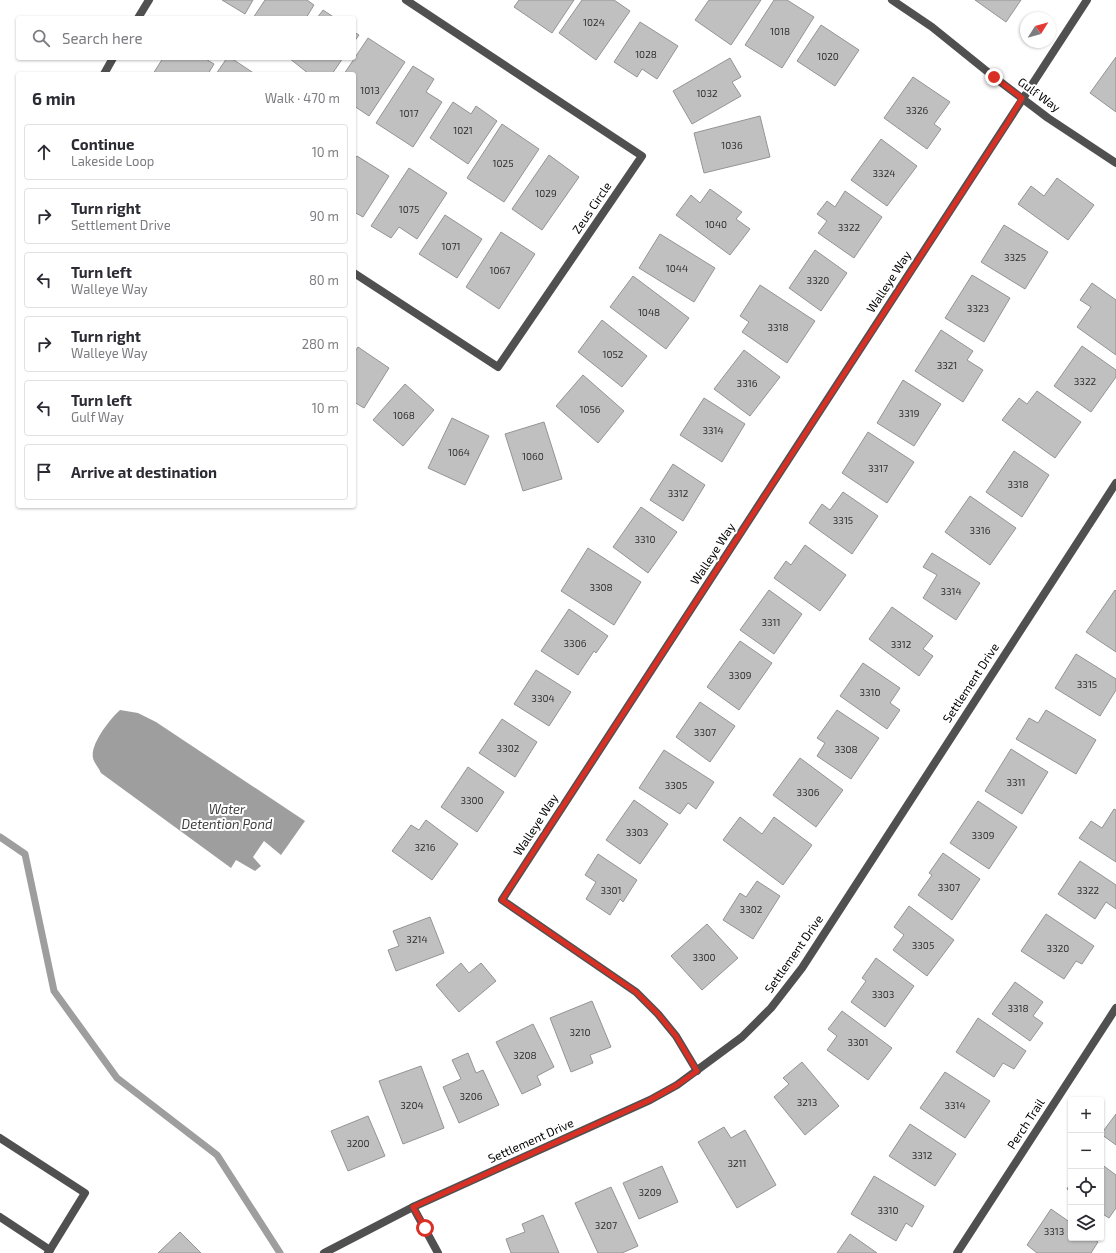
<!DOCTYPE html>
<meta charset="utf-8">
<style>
body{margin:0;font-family:"Exo 2",sans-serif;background:#f2f2f3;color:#2b2b33}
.controls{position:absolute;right:12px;bottom:12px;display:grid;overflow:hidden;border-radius:4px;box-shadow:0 1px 3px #0004}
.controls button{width:36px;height:36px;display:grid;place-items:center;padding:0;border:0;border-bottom:1px solid #e1e1e2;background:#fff;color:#2b2b33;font:20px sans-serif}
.compass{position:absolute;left:1020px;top:12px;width:36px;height:36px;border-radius:50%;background:#fff;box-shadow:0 1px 3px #0004;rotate:53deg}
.stop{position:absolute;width:12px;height:12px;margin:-9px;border:3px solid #d93025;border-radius:50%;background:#fff}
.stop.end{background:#d93025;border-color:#fff;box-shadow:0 1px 4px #0008}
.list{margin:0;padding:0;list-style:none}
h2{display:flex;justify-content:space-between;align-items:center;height:52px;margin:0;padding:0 16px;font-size:17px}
h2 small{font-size:13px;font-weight:400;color:#7c7c81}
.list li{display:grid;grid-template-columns:26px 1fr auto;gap:12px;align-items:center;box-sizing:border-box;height:56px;margin:0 8px 8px;padding:0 8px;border:1px solid #e1e1e2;border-radius:4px}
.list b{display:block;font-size:15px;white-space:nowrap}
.list p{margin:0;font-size:13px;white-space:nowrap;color:#7c7c81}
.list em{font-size:13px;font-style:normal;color:#7c7c81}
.icon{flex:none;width:22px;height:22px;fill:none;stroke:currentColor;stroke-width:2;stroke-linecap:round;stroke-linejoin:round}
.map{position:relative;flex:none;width:1116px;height:1253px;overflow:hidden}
.search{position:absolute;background:#fff;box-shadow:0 1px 3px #0004;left:16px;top:16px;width:340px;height:44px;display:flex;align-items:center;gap:10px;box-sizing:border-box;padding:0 14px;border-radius:4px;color:#7c7c81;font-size:15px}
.panel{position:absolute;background:#fff;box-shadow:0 1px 3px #0004;left:16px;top:72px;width:340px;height:436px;border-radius:4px}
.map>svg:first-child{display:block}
.water{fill:#9e9e9e}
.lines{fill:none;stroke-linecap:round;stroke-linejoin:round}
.stream{stroke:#9e9e9e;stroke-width:7}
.building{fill:#c0c0c0;stroke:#949494}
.service{stroke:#505050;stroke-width:8}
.minor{stroke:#505050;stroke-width:8}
.tertiary{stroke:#505050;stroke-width:8}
.route{stroke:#d93025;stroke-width:5}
.labels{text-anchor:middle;stroke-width:4;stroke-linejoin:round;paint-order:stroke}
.number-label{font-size:10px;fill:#303030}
.street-label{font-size:12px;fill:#000;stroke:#fff}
.water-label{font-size:13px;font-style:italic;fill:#3f3f3f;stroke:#fff}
</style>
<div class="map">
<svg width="1116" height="1253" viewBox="0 0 1116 1253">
<rect width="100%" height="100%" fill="#fff"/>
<path class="water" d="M120 710 138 713 156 722 305 821 281 855 264 841 253 857 261 866 255 871 236 860 231 868 101 773C99 768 94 763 93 758 90 744 110 719 120 710Z"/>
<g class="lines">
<path class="stream" d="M0 837 25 854 54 991 117 1078 217 1155 280 1253"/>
</g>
<g class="building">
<path d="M222 0H253L245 14Z"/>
<path d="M265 0H307L314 5 306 18H253Z"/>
<path d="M519 0H574L552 33 514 7Z"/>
<path d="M582 0H614L630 11 596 60 559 33Z"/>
<path d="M709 0H761L731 45 695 20Z"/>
<path d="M774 0H787L814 17 782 68 745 45Z"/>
<path d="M975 0H1021L1006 22Z"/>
<path d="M323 10 335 18H317Z"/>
<path d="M640 22 678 46 657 79 642 69 637 77 614 62Z"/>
<path d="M821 25 859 50 835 86 797 61Z"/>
<path d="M354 32 359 35 354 42Z"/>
<path d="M368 38 405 62 369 116 354 106V74H344Z"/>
<path d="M1116 57V112L1090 93Z"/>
<path d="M163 58H204L214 64 208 74H153Z"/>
<path d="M227 58H231L255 74H216Z"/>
<path d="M289 58H343L332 74H309Z"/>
<path d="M730 58 741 77 732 82 741 96 692 124 673 91Z"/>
<path d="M413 66 434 79 426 92 442 102 413 147 376 123Z"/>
<path d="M913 77 950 102 934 124 941 129 927 149 884 118Z"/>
<path d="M453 102 471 114 476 106 497 121 468 164 430 138Z"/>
<path d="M760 116 770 157 704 173 694 133Z"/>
<path d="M502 124 539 149 504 202 467 178Z"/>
<path d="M881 139 917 166 887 206 851 180Z"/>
<path d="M549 155 579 177 542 230 512 209Z"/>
<path d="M357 156 389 176 363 217 354 212V160Z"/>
<path d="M409 168 447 193 417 239 399 227 391 238 371 226Z"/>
<path d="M1057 178 1094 205 1068 240 1018 204 1031 186 1044 196Z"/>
<path d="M710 189 742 212 736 219 750 229 730 255 676 215 691 195 700 203Z"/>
<path d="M845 191 882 217 854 258 818 233 827 221 817 214 827 201 835 207Z"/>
<path d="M445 215 482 239 457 278 419 254Z"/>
<path d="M1004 225 1048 252 1025 289 981 262Z"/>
<path d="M501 232 535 254 499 309 466 287Z"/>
<path d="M660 234 715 268 694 302 639 268Z"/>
<path d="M815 250 847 273 821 311 789 288Z"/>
<path d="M972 275 1010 298 984 342 945 318Z"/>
<path d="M633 276 689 318 666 349 610 307Z"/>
<path d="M1092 283 1116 300V355L1077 327 1091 307 1080 300Z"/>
<path d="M760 285 815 321 787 363 742 332 749 322 740 316Z"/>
<path d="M602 320 647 356 622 387 578 352Z"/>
<path d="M941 330 973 351 967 360 983 370 963 402 915 371Z"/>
<path d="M1082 346 1116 370V377L1091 412 1054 386Z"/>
<path d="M358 347 389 368 364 408 354 402V353Z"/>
<path d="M744 350 780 377 750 416 714 389Z"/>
<path d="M583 375 624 411 598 443 556 406Z"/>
<path d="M903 380 941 404 914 446 877 423Z"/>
<path d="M405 384 434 410 403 446 373 420Z"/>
<path d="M1037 391 1081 422 1055 458 1002 420 1019 398 1027 404Z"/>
<path d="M704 398 745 424 722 462 680 435Z"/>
<path d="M452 418 489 436 465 485 428 468Z"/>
<path d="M544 422 562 479 523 491 505 434Z"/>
<path d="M868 432 914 462 887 503 842 473Z"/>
<path d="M1014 451 1049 475 1022 517 986 492Z"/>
<path d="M673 464 705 485 683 521 650 500Z"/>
<path d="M843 492 878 516 852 554 809 523 822 504 830 510Z"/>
<path d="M970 496 1016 528 990 565 945 532Z"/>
<path d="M641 507 677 532 648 573 613 547Z"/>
<path d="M805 545 846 575 820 611 774 578 786 561 791 565Z"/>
<path d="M588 548 641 582 614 625 561 591Z"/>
<path d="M932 553 980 583 956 620 923 598 937 575 923 567Z"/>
<path d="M769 590 802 614 774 654 740 630Z"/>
<path d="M1115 590 1116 591V652L1086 632Z"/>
<path d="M892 607 933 636 923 649 933 656 919 676 869 639Z"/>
<path d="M569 609 608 636 596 653 594 651 578 675 541 651Z"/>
<path d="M740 641 772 663 739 710 707 687Z"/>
<path d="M1076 654 1116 679V690L1100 716 1055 688Z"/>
<path d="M863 663 900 688 890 703 900 710 887 729 840 696Z"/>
<path d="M536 670 571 692 549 726 514 704Z"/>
<path d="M700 702 735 726 710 762 676 737Z"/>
<path d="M837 710 879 738 851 779 817 756 825 743 817 738Z"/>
<path d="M1046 710 1096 740 1076 774 1016 739 1029 718 1038 723Z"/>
<path d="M502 719 537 742 515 777 479 753Z"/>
<path d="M1011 749 1048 772 1022 814 985 791Z"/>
<path d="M664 750 714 782 696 809 688 803 680 814 639 788Z"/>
<path d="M800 758 843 790 816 827 773 795Z"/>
<path d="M468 767 504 792 477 832 441 807Z"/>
<path d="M634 800 668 824 640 864 606 840Z"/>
<path d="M978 801 1017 827 989 869 950 843Z"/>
<path d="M1114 809 1116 810V862L1079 838 1091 821 1102 828Z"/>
<path d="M740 817 762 834 774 817 812 845 783 885 723 840Z"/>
<path d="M426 820 458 844 432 880 392 851 411 825 419 830Z"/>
<path d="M943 853 980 879 952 920 918 895 932 875 929 873Z"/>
<path d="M598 854 637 880 623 902 620 899 610 915 586 899 596 882 585 875Z"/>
<path d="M1080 861 1116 885V909L1106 902 1095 919 1058 894Z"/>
<path d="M757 881 780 896 753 939 723 920 740 893 746 897Z"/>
<path d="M909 906 954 940 927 976 893 950 904 935 894 927Z"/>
<path d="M1046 914 1094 946 1082 964 1076 961 1064 979 1021 951Z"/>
<path d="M430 917 444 953 396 971 388 950 399 946 393 931Z"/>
<path d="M707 924 738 958 702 990 671 956Z"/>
<path d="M876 958 914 986 885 1027 851 1002 866 981 862 978Z"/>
<path d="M461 963 469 973 481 963 496 981 459 1012 436 985Z"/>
<path d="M1015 982 1043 1002 1033 1016 1043 1023 1030 1041 992 1014Z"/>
<path d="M592 1001 611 1047 590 1055 593 1063 571 1072 550 1018Z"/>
<path d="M842 1011 892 1048 868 1080 827 1050 837 1036 828 1029Z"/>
<path d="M978 1018 1026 1051 1014 1069 1003 1063 994 1077 956 1052Z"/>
<path d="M533 1024 554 1067 537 1076 541 1085 522 1094 496 1042Z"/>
<path d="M468 1053 476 1073 483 1070 499 1105 459 1123 443 1087 461 1079 452 1060Z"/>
<path d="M802 1062 839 1106 805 1135 774 1097 789 1084 783 1078Z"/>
<path d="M421 1066 444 1128 403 1144 379 1081Z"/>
<path d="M945 1072 990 1101 965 1138 920 1108Z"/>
<path d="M1116 1114V1145L1101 1134Z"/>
<path d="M368 1116 385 1156 348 1171 331 1131Z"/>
<path d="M910 1124 956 1154 935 1186 889 1156Z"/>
<path d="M724 1127 731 1138 745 1130 776 1185 737 1208 698 1142Z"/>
<path d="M1101 1164 1116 1175V1208L1109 1218 1101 1213Z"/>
<path d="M662 1166 678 1202 639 1219 623 1183Z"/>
<path d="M874 1176 924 1206 912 1227 906 1223 896 1241 851 1214Z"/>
<path d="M1071 1182V1192L1067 1189Z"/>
<path d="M611 1187 638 1246 622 1253H598L575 1203Z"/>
<path d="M1051 1209 1071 1223V1238H1092L1098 1242 1091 1253H1037L1027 1245Z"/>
<path d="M543 1215 559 1253H511L506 1239 525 1232 522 1224Z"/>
<path d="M180 1232 201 1253H158Z"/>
<path d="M850 1234 877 1253H837Z"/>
</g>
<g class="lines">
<g class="service">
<path d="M0 1138 85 1193 48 1253"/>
<path d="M0 1217 50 1250"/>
</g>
<g class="minor">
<path d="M892 0 932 27 994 77 1048 118 1116 163"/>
<path d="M138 18 149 0"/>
<path d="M104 74 113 58"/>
<path d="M354 273 498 367 642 156 406 0"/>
<path d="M697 1071 676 1036 658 1014 636 992 502 900 1087 0"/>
<path d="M413 1207 438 1253"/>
<path d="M957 1253 1116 1008"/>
</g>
<path class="tertiary" d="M324 1253 413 1207 650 1100 677 1085 742 1037 771 1008 802 968 1116 483"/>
</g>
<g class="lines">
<path class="route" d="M425 1228 413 1207 650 1100 677 1085 697 1071 676 1036 658 1014 636 992 502 900 1008 122 1022 98 994 77"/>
</g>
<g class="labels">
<g class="number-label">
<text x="594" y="26">1024</text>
<text x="780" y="35">1018</text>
<text x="646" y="58">1028</text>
<text x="828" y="60">1020</text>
<text x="370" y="94">1013</text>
<text x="707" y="97">1032</text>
<text x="917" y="114">3326</text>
<text x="409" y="117">1017</text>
<text x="463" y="134">1021</text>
<text x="732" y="149">1036</text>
<text x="503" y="167">1025</text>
<text x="884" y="177">3324</text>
<text x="546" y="197">1029</text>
<text x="409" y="213">1075</text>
<text x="716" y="228">1040</text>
<text x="849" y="231">3322</text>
<text x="451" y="250">1071</text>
<text x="1015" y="261">3325</text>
<text x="677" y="272">1044</text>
<text x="500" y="274">1067</text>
<text x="818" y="284">3320</text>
<text x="978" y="312">3323</text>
<text x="649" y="316">1048</text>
<text x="778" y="331">3318</text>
<text x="613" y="358">1052</text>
<text x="947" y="369">3321</text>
<text x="1085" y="385">3322</text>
<text x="747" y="387">3316</text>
<text x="590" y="413">1056</text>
<text x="909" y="417">3319</text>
<text x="404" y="419">1068</text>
<text x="713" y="434">3314</text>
<text x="459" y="456">1064</text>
<text x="533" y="460">1060</text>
<text x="878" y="472">3317</text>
<text x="1018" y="488">3318</text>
<text x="678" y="497">3312</text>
<text x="843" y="524">3315</text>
<text x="980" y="534">3316</text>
<text x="645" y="543">3310</text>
<text x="601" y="591">3308</text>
<text x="951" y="595">3314</text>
<text x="771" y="626">3311</text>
<text x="575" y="647">3306</text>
<text x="901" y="648">3312</text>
<text x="740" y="679">3309</text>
<text x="1087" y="688">3315</text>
<text x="870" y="696">3310</text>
<text x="543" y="702">3304</text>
<text x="705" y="736">3307</text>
<text x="508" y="752">3302</text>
<text x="846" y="753">3308</text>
<text x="1016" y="786">3311</text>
<text x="676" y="789">3305</text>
<text x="808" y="796">3306</text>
<text x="472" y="804">3300</text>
<text x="637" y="836">3303</text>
<text x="983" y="839">3309</text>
<text x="425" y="851">3216</text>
<text x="949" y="891">3307</text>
<text x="611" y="894">3301</text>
<text x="1088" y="894">3322</text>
<text x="751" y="913">3302</text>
<text x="417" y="943">3214</text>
<text x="923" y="949">3305</text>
<text x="1058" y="952">3320</text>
<text x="704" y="961">3300</text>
<text x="883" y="998">3303</text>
<text x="1018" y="1012">3318</text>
<text x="580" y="1036">3210</text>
<text x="858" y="1046">3301</text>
<text x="525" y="1059">3208</text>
<text x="471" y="1100">3206</text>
<text x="807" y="1106">3213</text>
<text x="412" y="1109">3204</text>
<text x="955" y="1109">3314</text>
<text x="358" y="1147">3200</text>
<text x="922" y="1159">3312</text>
<text x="737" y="1167">3211</text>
<text x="650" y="1196">3209</text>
<text x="888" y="1214">3310</text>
<text x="606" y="1229">3207</text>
<text x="1054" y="1235">3313</text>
</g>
<g class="street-label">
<text transform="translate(1039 95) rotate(36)" y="4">Gulf Way</text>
<text transform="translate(592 208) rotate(-56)" y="4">Zeus Circle</text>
<text transform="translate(889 282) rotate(-57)" y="4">Walleye Way</text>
<text transform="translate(713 554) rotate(-57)" y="4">Walleye Way</text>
<text transform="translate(971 683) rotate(-57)" y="4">Settlement Drive</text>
<text transform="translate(536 825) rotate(-57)" y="4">Walleye Way</text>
<text transform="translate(794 954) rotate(-55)" y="4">Settlement Drive</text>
<text transform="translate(1026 1124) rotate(-57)" y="4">Perch Trail</text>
<text transform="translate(531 1141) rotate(-24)" y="4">Settlement Drive</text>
</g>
<g class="water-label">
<text x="227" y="814">Water<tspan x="227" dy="15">Detention Pond</tspan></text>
</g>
</g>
</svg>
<div class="controls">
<button>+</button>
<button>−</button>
<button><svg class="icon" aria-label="locate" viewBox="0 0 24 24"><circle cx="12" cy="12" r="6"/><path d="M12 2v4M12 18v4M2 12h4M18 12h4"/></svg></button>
<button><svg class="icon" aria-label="layers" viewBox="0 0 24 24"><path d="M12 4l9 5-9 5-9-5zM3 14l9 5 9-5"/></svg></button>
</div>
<svg class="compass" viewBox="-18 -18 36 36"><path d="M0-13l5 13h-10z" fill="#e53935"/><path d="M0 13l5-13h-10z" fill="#7c7c81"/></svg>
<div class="stop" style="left:425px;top:1228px"></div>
<div class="stop end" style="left:994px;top:77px"></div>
<div class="search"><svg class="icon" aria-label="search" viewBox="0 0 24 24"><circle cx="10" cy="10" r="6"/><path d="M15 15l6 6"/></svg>Search here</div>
<section class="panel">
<h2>6 min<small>Walk · 470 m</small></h2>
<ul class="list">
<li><svg class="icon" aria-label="ahead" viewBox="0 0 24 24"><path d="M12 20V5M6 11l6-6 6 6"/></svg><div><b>Continue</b><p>Lakeside Loop</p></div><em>10 m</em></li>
<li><svg class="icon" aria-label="right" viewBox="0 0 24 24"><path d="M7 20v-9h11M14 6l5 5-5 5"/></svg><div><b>Turn right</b><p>Settlement Drive</p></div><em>90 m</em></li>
<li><svg class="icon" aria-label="left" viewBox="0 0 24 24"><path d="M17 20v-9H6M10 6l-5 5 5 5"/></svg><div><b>Turn left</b><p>Walleye Way</p></div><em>80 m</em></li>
<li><svg class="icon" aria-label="right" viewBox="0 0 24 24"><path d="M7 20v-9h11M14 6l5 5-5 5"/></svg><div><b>Turn right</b><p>Walleye Way</p></div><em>280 m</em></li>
<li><svg class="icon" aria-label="left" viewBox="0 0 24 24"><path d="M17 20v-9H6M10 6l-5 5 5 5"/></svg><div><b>Turn left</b><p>Gulf Way</p></div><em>10 m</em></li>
<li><svg class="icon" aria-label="arrive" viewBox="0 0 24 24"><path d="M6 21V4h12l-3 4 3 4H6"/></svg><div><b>Arrive at destination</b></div></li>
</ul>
</section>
</div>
